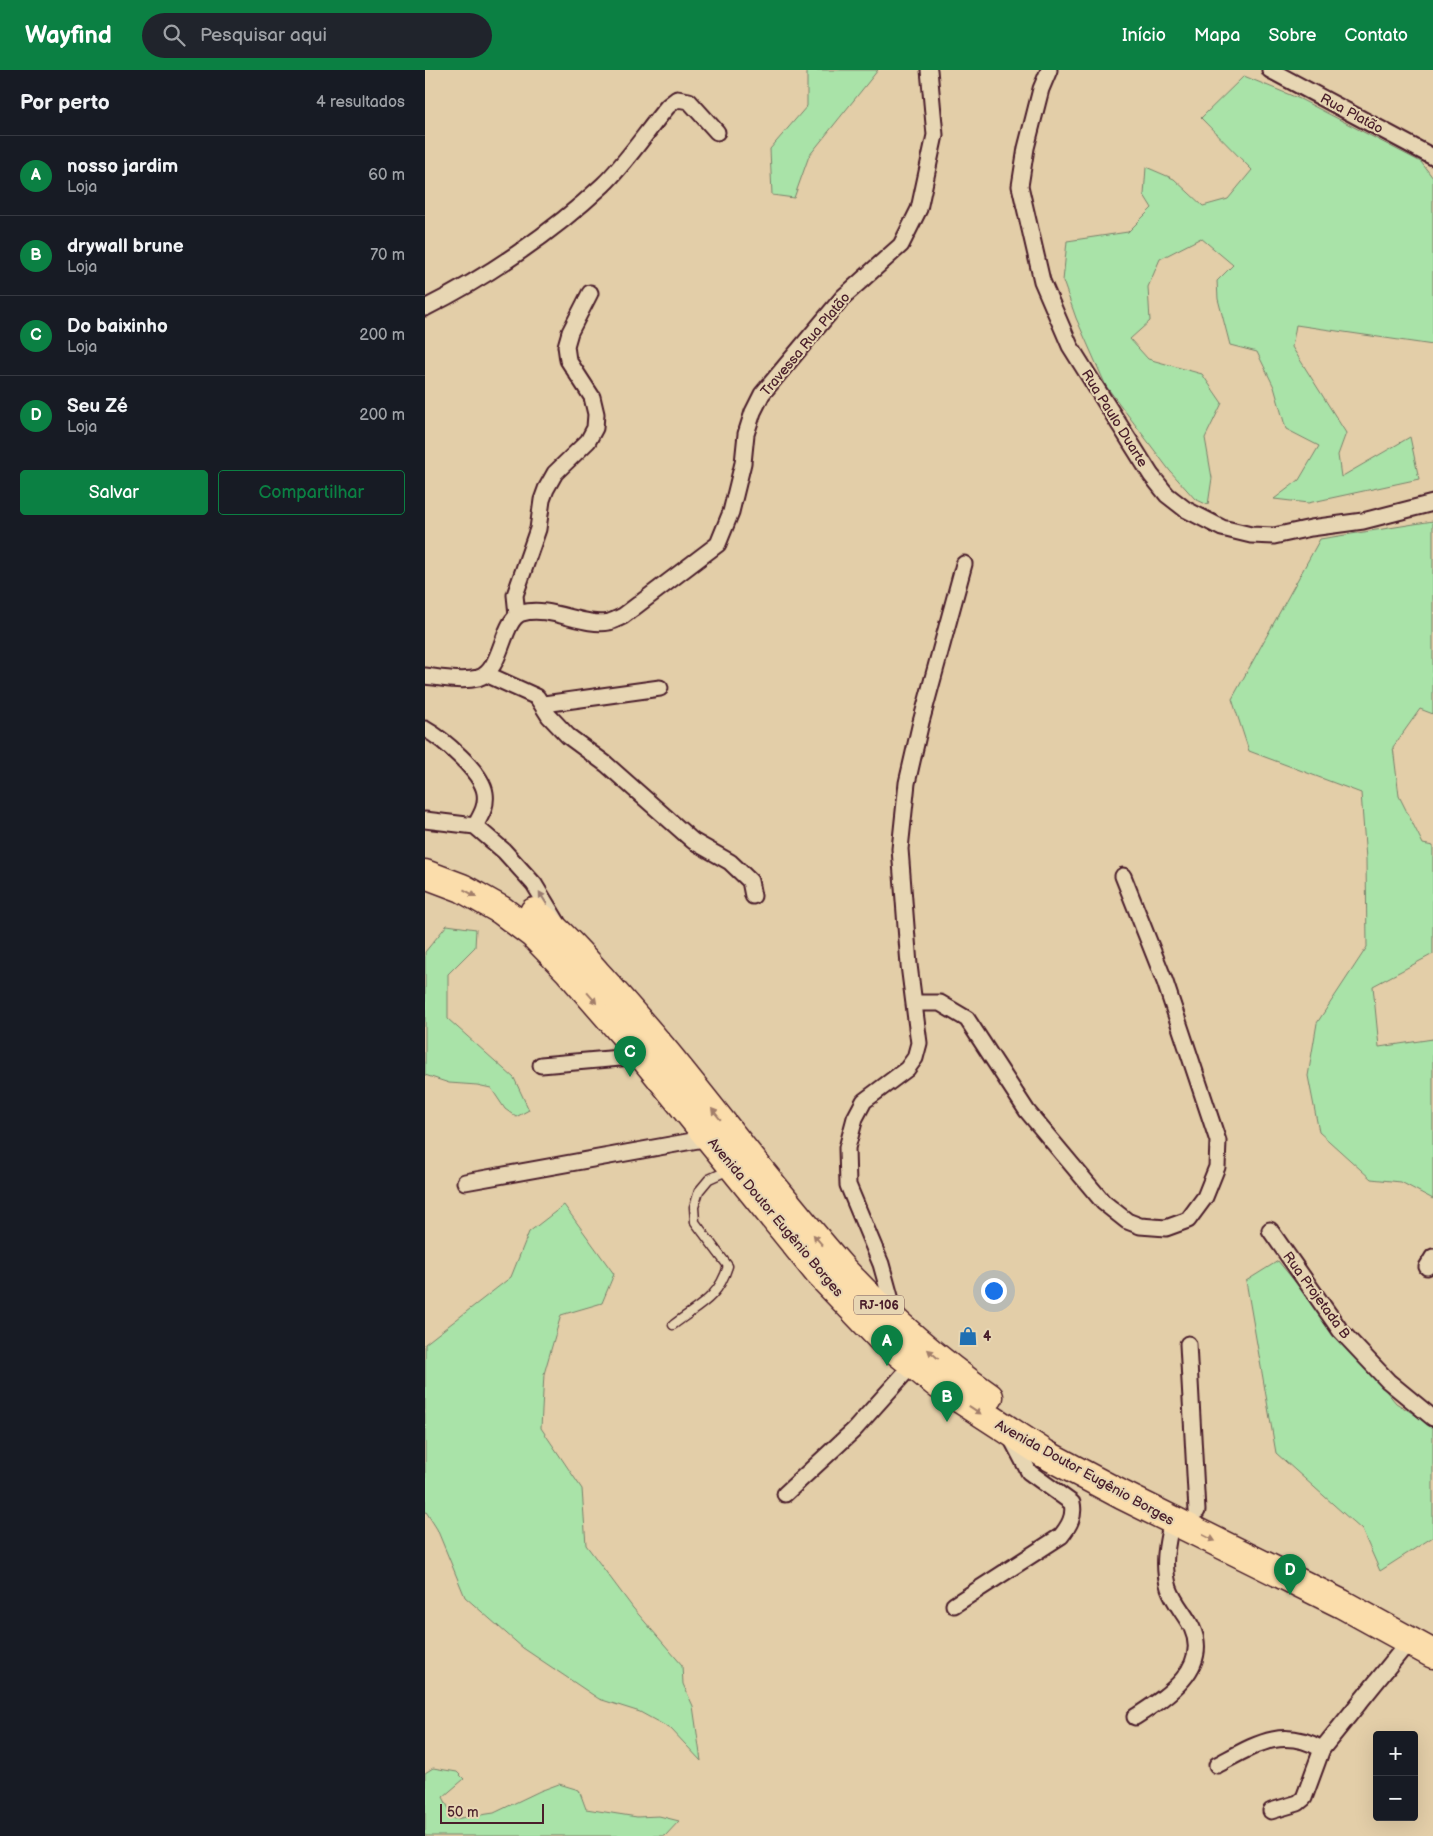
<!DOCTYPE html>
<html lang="pt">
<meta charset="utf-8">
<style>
body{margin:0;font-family:"Balsamiq Sans",sans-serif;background:#20242c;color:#f1f3f6}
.controls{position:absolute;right:15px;bottom:15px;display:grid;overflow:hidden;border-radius:5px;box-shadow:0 5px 20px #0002}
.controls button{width:45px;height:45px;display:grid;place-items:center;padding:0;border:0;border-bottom:1px solid #363941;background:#171b24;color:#f1f3f6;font:25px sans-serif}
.scale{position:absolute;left:15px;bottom:12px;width:104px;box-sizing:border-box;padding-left:5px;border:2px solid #4a1f2b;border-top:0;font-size:14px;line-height:18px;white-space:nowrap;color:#4a1f2b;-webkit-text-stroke:4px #e7d6b3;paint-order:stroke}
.you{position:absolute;left:568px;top:1220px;width:18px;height:18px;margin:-12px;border:4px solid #fff;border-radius:50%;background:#1a73e8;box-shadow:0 0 0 8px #1a73e833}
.badge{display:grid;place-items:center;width:32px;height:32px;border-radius:50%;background:#0b8043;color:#fff;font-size:16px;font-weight:700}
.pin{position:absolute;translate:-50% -41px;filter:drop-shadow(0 1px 2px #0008)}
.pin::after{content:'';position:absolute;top:26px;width:18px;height:15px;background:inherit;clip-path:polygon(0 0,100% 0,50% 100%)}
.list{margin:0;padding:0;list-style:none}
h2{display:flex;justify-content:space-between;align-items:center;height:65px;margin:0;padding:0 20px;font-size:21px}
h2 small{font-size:16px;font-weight:400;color:#9ea1a6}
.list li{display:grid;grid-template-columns:32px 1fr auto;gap:15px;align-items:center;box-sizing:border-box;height:80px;padding:0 20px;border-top:1px solid #363941}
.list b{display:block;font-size:19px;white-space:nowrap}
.list p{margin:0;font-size:16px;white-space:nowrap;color:#9ea1a6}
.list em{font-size:16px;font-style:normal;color:#9ea1a6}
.actions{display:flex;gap:10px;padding:15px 20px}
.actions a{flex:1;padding:11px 0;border:1px solid #0b8043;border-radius:5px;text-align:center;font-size:18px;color:#0b8043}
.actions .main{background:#0b8043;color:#fff}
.icon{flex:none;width:28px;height:28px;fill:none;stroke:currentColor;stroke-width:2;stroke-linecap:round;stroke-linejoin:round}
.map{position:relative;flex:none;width:1008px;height:1766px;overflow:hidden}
header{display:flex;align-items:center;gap:30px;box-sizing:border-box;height:70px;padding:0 25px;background:#0b8043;color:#fff}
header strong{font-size:24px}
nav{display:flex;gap:28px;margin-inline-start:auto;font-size:18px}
.search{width:350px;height:45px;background:#20242c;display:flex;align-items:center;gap:12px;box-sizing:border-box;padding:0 18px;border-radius:28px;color:#9ea1a6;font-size:19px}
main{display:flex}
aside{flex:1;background:#171b24}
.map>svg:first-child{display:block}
.green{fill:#a9e3a8;stroke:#7a816a}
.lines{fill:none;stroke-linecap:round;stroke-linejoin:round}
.lane-casing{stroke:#4a1f2b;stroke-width:11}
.street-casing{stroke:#4a1f2b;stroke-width:19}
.highway-casing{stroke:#4a1f2b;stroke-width:31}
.lane{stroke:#e7d6b3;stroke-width:8}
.street{stroke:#e7d6b3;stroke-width:15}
.highway{stroke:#fbddab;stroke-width:28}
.oneway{fill:#a27e6b}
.oneway2{fill:#987a6f}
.labels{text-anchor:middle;stroke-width:4;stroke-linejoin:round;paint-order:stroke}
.shield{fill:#e7d6b3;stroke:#795654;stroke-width:1}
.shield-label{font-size:12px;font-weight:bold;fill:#4a1f2b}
.street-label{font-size:14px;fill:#4a1f2b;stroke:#e7d6b3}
.poi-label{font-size:14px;font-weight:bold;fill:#4a1f2b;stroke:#e7d6b3;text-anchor:start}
</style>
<header>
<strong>Wayfind</strong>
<div class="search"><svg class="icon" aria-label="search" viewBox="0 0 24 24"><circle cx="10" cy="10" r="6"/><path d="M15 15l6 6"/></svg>Pesquisar aqui</div>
<nav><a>Início</a><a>Mapa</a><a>Sobre</a><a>Contato</a></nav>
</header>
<main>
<aside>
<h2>Por perto<small>4 resultados</small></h2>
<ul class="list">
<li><span class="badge">A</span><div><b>nosso jardim</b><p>Loja</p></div><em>60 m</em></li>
<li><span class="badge">B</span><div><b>drywall brune</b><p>Loja</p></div><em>70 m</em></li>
<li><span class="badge">C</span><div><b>Do baixinho</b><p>Loja</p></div><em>200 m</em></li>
<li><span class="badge">D</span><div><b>Seu Zé</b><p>Loja</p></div><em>200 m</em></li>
</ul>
<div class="actions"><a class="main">Salvar</a><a>Compartilhar</a></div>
</aside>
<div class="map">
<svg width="1008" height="1766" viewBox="0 0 1008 1766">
<rect width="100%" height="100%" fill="#e3cea8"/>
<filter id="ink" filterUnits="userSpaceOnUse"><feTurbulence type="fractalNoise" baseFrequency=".02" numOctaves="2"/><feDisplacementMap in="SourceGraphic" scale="10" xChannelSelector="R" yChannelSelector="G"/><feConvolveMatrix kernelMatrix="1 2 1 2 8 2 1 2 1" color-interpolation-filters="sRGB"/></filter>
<g filter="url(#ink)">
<g class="green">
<path d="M382 0H453L384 86 369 128 347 125 345 79 382 36Z"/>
<path d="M819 6 875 29 996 92 1008 108V275L871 255 867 277 921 363 913 385 916 407 985 367 994 409 883 433 849 429 874 410 894 376 861 359 849 317 832 282 805 275 793 229 792 211 808 195 776 168 735 189 723 217 725 251 705 269 723 289 777 304 797 333 780 368 787 408 783 435 770 429 745 401 681 316 651 248 638 211 642 171 703 162 727 138 719 125 721 97 749 109 778 136 803 129 827 100 776 48Z"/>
<path d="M1008 451V644L995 639 968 677 974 726 998 774 1008 776V884L948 916 954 977 1008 969V1129L976 1112 946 1109 894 1062 883 1006 892 953 942 877 941 789 936 723 824 681 807 629 895 469Z"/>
<path d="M22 855 51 859 50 877 23 904V949L89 1008 104 1040 91 1047 80 1039 66 1018 52 1015 24 1013 0 1005V882Z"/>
<path d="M139 1135 189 1204 177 1233 136 1245 119 1304 116 1358 157 1419 161 1475 208 1538 257 1595 258 1614 268 1636 276 1691 246 1659 215 1642 174 1629 98 1578 40 1527 12 1459 0 1440V1274L86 1207 104 1162Z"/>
<path d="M853 1191 971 1333 1008 1356V1467L955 1501 937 1460 851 1383 821 1211Z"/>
<path d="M8 1698 32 1702 39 1709 18 1727 29 1749 69 1743 115 1721 134 1714 154 1720 161 1739 212 1747 234 1746 254 1751 240 1766H0V1703Z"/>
</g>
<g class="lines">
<g class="lane-casing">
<path id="lane" d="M248 1255C274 1235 293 1229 303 1196L270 1152 269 1137 274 1121 284 1109 304 1100"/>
</g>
<g class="street-casing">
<g id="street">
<path d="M624 0 616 19 601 78 595 116 617 211 645 276 726 405 742 425 760 439 797 458 826 465 849 466 886 458 938 451 1008 433"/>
<path d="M845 0 1008 87"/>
<path d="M0 238C62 207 127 163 178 115 202 92 221 62 243 36L252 29 264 31 292 62"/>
<path d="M92 545 90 525 113 459 117 430 121 419 130 403 163 371 170 358 171 344 167 327 143 290 141 276 145 262 165 223"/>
<path d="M61 604 112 627 124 646 143 666 181 694 268 771 305 792 325 811 328 826"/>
<path d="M0 606C17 608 37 612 53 608 78 601 76 550 97 543 125 535 158 557 184 552 188 551 194 548 198 546L293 474 306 442 318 393 321 364 328 342 337 324 418 227 476 175 494 139 510 65 504 0"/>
<path d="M119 634 235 618"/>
<path d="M0 659C18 669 57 702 60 723 62 736 56 745 50 756"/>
<path d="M0 750 50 756 79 781 109 814 132 852"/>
<path d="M490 933H515L542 949 602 1041 678 1132 702 1151 715 1156 741 1158 763 1150 780 1127 792 1097 793 1071 740 912 698 806"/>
<path d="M116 995 218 986"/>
<path d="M40 1112 284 1068"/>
<path d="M845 1160 915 1260 963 1311 1008 1348"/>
<path d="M1002 1197 1008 1187"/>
<path d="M471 1248 456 1194 423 1115 422 1078 430 1048 439 1031 482 999 490 988 494 973 484 895 475 779 482 713 496 652 539 494"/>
<path d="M763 1274 772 1441"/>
<path d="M360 1424 429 1360 488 1294"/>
<path d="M529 1535 636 1466C644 1456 650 1446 647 1433L604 1402 585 1366"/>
<path d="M710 1647C739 1628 786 1599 767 1558 761 1545 749 1533 744 1518 737 1495 742 1473 747 1450"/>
<path d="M792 1695C830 1675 856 1656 897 1679"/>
<path d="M846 1741 873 1733 879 1728 897 1679 985 1570"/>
</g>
</g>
<g class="highway-casing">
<g id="highway">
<path d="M0 804 37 818 76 840 108 864 144 901 218 986 393 1202 457 1269 514 1315 620 1384 697 1425 917 1534 1008 1584"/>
<path d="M109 842C132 859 152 881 171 903 195 929 218 956 241 983 300 1055 356 1130 418 1200 462 1247 511 1290 564 1327"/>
</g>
</g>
<use href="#lane" class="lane"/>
<use href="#street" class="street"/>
<use href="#highway" class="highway"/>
</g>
<defs><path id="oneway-solid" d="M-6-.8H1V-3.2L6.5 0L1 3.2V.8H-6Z" transform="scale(1.25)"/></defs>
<g class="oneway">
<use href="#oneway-solid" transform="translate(45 823) rotate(29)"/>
<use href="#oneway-solid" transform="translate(167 928) rotate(49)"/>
<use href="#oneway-solid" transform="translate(291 1044) rotate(-129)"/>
<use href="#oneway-solid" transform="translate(393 1170) rotate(-131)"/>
<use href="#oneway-solid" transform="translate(508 1284) rotate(-139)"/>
<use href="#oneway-solid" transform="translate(550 1340) rotate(34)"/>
<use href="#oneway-solid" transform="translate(784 1468) rotate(26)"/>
</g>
<use class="oneway2" href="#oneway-solid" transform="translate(118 828) rotate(-122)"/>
</g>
<defs>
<g id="shop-bare" transform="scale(1.5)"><path d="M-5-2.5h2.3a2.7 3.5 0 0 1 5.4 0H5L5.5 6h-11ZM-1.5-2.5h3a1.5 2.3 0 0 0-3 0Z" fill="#1f6fb2" stroke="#e7d6b3" stroke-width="2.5" paint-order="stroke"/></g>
</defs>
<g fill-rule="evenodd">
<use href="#shop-bare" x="543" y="1266"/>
</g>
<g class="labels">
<rect class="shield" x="429" y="1225.5" width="50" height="19" rx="4"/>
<g class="shield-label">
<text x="454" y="1239">RJ-106</text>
</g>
<g class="street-label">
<text transform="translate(927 43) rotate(28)" y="5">Rua Platão</text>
<text transform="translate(380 274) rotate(-50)" y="5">Travessa Rua Platão</text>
<text transform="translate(690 348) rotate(58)" y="5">Rua Paulo Duarte</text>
<text transform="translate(351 1147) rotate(50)" y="5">Avenida Doutor Eugênio Borges</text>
<text transform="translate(892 1225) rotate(54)" y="5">Rua Projetada B</text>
<text transform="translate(660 1402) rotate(29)" y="5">Avenida Doutor Eugênio Borges</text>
</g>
<g class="poi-label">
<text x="558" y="1271">4</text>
</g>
</g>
</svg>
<div class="controls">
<button>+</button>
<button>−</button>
</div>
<div class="scale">50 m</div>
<div class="you"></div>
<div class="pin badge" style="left:462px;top:1296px">A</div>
<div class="pin badge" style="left:522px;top:1352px">B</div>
<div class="pin badge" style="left:205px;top:1007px">C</div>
<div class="pin badge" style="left:865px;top:1525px">D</div>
</div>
</main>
